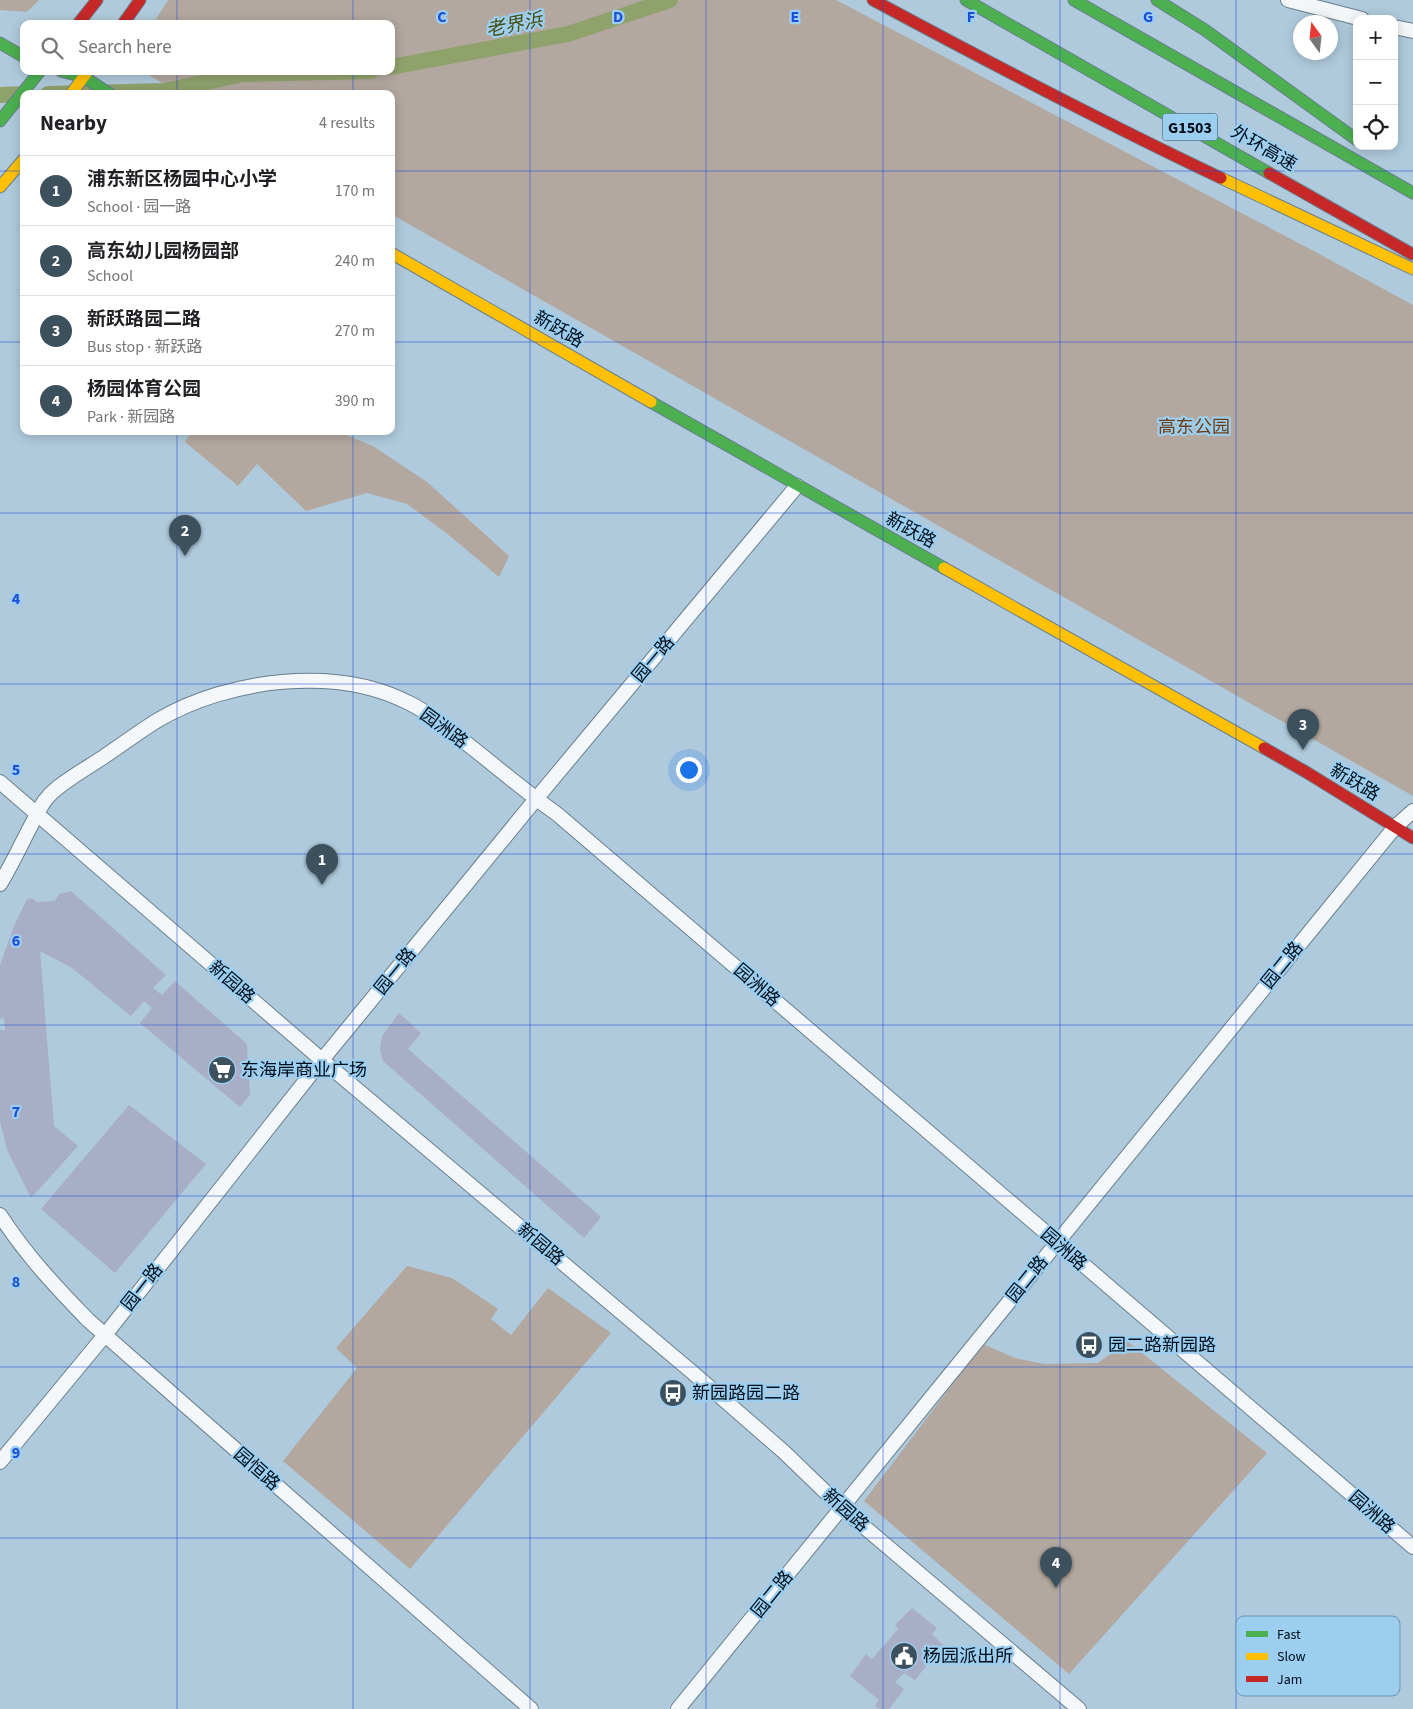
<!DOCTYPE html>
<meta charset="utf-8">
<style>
body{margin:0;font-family:"Source Sans 3","Noto Sans SC",sans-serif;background:#f2f2f2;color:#202124}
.controls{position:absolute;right:15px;top:15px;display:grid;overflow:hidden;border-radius:10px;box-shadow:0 2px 12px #0003}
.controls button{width:45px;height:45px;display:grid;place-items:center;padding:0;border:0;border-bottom:1px solid #e0e0e0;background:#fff;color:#202124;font:25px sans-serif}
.compass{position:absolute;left:1293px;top:15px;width:45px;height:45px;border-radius:50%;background:#fff;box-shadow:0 2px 12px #0003;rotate:345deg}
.you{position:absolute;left:688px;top:769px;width:18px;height:18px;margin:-12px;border:4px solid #fff;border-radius:50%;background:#1a73e8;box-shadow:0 0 0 8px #1a73e833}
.badge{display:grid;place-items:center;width:32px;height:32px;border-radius:50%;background:#3d505e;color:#fff;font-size:16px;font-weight:700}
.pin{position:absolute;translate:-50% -41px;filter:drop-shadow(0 1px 2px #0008)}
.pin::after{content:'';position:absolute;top:26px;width:18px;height:15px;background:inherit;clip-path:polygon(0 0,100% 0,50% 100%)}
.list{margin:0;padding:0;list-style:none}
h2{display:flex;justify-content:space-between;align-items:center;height:65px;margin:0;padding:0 20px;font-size:21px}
h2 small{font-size:16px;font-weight:400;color:#757577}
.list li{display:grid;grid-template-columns:32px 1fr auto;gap:15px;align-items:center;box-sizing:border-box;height:70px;padding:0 20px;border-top:1px solid #e0e0e0}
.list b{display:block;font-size:19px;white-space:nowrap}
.list p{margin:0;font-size:16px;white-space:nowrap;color:#757577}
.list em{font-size:16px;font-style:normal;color:#757577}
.icon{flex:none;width:28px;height:28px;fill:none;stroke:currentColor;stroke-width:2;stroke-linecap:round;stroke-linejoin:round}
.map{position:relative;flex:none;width:1413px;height:1709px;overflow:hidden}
.search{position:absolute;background:#fff;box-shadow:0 2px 12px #0003;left:20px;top:20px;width:375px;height:55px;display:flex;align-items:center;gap:12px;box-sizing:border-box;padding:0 18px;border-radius:10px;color:#757577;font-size:19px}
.panel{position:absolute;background:#fff;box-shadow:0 2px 12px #0003;left:20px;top:90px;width:375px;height:345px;border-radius:10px}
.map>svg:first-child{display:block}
.green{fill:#b3a89f}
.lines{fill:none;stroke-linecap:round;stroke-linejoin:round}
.canal{stroke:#90a26c;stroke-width:16}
.building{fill:#a7aec5}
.street-casing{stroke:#697f8c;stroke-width:16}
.fast-casing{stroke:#697f8c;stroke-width:13}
.slow-casing{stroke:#697f8c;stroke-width:13}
.jam-casing{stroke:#697f8c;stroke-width:13}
.street{stroke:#f3f7fa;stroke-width:14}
.fast{stroke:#4caf50;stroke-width:11}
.slow{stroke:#ffc107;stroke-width:11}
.jam{stroke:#c62828;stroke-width:11}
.grid{fill:none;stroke:#1d4ed8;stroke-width:1;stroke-opacity:0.55}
.labels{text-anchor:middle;stroke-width:4.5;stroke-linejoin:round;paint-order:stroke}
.shield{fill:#9cceef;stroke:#2f485a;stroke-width:1}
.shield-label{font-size:16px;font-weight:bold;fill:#000e1a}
.street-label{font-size:18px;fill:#000e1a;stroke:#9cceef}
.park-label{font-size:18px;fill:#6d3e14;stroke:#9cceef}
.poi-label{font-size:18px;fill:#000e1a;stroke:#9cceef;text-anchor:start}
.water-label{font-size:19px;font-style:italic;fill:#454e0e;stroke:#9cceef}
.key{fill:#9cceef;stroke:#6d94af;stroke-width:1}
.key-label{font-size:14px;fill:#000e1a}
.grid-label{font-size:16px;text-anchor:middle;font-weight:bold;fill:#1d4ed8;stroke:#9cceef;stroke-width:4.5;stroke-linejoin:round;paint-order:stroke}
</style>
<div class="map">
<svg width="1413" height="1709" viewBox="0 0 1413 1709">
<rect width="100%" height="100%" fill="#afcadc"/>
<g class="green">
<path d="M0 0H39L27 12 0 10Z"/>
<path d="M168 0H836L1310 249 1413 305V796L391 214V94H181L142 71H391V24H153Z"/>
<path d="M193 431H336L373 446 427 482 509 556 499 577 445 532 407 504 367 493 306 511 257 464 238 486 185 442Z"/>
<path d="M407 1266 452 1278 498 1309 491 1319 511 1335 548 1288 611 1333 410 1569 283 1461 357 1368 336 1348Z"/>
<path d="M1127 1341 1267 1453 1069 1674 864 1501 983 1344 1015 1358 1044 1364 1098 1363Z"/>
</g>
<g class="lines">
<g class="canal">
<path d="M391 67 568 34 670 0"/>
<path d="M48 94 165 91 243 74 371 71"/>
<path d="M0 95 24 94"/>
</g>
</g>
<g class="building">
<path d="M71 891 166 975 153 988 162 995 175 981 247 1044 250 1095 240 1107 140 1023 152 1008 144 1001 131 1016 72 968 40 951 54 1126 78 1146 31 1198 7 1150 0 1121V1030H5L4 1018 0 1019V965L14 926 27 899 32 898 37 902 55 901 59 894Z"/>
<path d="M399 1013 421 1033 408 1049 601 1217 584 1238 383 1061 380 1049 382 1036Z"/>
<path d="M129 1105 206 1164 115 1273 41 1209Z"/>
<path d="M912 1608 937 1628 932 1634 943 1645 915 1680 904 1673 895 1682 904 1689 889 1709H880L875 1706 879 1700 850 1676 866 1654 872 1659 898 1629 895 1625Z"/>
</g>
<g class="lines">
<g class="street-casing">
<g id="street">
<path d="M1288 0 1362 19"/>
<path d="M1394 27 1413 31"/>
<path d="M0 782 322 1060 692 1372 784 1452 842 1508 1079 1709"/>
<path d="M0 884C13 863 23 840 35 818 39 811 42 803 47 798 58 784 89 767 105 756 123 744 140 731 158 720 228 679 336 665 409 703 425 710 439 723 453 733 488 759 521 789 557 814L1413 1547"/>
<path d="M0 1215C26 1255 55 1286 88 1320L531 1709"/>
<path d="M0 1462 105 1335 322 1060 536 799 797 486"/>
<path d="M678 1709 1395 827 1413 811"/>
</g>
</g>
<g class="fast-casing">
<g id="fast">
<path d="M966 0 1269 173"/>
<path d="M1074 0 1413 193"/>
<path d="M1157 0 1205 30 1357 140"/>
<path d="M0 43 24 57"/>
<path d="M61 71 84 77 110 94"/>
<path d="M0 121 40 71"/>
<path d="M651 402 944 568"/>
</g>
</g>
<g class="slow-casing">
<g id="slow">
<path d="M71 94 88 71"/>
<path d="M1221 178 1413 269"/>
<path d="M0 187 24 159"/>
<path d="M391 253 651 402"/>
<path d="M944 568 1264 748"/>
</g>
</g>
<g class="jam-casing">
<g id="jam">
<path d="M873 0C988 62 1103 122 1221 178"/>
<path d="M78 24 97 0"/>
<path d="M123 24 140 0"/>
<path d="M1269 173 1412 254"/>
<path d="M1264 748 1306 772 1413 838"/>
</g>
</g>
<use href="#street" class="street"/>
<use href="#fast" class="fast"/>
<use href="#slow" class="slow"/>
<use href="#jam" class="jam"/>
</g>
<path class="grid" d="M177 0V24M353 0V24M530 0V1709M706 0V1709M883 0V1709M1060 0V1709M1236 0V1709M177 71V94M353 71V94M0 171H24M391 171H1413M0 342H24M391 342H1413M177 431V1709M353 431V1709M0 513H1413M0 684H1413M0 854H1413M0 1025H1413M0 1196H1413M0 1367H1413M0 1538H1413"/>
<defs>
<g id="supermarket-disc" transform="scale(1.4375)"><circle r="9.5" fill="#3d505e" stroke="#9cceef"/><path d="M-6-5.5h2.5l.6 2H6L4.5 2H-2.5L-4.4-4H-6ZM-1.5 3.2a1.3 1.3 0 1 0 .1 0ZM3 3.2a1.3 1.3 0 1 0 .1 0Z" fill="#fff"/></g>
<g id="bus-disc" transform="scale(1.4375)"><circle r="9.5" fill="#3d505e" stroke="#9cceef"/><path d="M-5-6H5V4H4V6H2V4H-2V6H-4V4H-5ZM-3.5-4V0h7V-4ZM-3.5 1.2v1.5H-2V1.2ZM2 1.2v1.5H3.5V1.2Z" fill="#fff"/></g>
<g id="civic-disc" transform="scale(1.4375)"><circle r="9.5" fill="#3d505e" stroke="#9cceef"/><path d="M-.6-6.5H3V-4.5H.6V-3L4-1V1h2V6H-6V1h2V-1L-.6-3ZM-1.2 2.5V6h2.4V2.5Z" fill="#fff"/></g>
</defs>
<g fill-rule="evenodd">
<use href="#supermarket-disc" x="222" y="1070"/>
<use href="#bus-disc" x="1089" y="1345"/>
<use href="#bus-disc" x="673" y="1393"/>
<use href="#civic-disc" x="904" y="1656"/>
</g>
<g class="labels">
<rect class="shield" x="1162.5" y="113.5" width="55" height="27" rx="4"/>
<g class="shield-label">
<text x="1190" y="133">G1503</text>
</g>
<g class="street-label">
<text transform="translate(1264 148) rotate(30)" y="6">外环高速</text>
<text transform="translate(559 329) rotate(30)" y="6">新跃路</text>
<text transform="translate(911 530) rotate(29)" y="6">新跃路</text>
<text transform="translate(653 659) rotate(-50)" y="6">园一路</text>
<text transform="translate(444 728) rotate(36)" y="6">园洲路</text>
<text transform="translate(1355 782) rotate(31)" y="6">新跃路</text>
<text transform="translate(1282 965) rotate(-51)" y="6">园二路</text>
<text transform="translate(395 971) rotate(-51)" y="6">园一路</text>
<text transform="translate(232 982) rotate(41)" y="6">新园路</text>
<text transform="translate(757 985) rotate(41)" y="6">园洲路</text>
<text transform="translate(541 1244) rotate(40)" y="6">新园路</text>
<text transform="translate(1064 1249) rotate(41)" y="6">园洲路</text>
<text transform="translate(1027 1279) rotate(-51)" y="6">园二路</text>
<text transform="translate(142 1287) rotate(-52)" y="6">园一路</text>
<text transform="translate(257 1469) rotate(41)" y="6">园恒路</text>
<text transform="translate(846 1510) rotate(42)" y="6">新园路</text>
<text transform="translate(1372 1512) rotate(41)" y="6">园洲路</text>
<text transform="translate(772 1594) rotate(-51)" y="6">园二路</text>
</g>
<g class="park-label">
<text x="1194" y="433">高东公园</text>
</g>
<g class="poi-label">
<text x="241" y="1076">东海岸商业广场</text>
<text x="1108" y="1351">园二路新园路</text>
<text x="692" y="1399">新园路园二路</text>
<text x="923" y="1662">杨园派出所</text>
</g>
<g class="water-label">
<text transform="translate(514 24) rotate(-11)" y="7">老界浜</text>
</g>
</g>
<rect x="1236" y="1616" width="164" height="80" rx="8" class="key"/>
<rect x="1246" y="1631" width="22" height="6" fill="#4caf50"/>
<rect x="1246" y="1653" width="22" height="7" fill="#ffc107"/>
<rect x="1246" y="1676" width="22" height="6" fill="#c62828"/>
<g class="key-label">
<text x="1277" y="1639">Fast</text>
<text x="1277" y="1661">Slow</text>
<text x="1277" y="1684">Jam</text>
</g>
<g class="grid-label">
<text x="442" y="22">C</text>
<text x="618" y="22">D</text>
<text x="795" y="22">E</text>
<text x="971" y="22">F</text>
<text x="1148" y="22">G</text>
<text x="16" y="604">4</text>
<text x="16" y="775">5</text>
<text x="16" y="946">6</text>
<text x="16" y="1117">7</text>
<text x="16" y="1287">8</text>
<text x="16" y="1458">9</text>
</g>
</svg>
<div class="controls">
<button>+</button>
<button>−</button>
<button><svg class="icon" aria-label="locate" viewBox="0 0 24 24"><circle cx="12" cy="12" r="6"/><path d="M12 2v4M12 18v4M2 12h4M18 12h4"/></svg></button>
</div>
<svg class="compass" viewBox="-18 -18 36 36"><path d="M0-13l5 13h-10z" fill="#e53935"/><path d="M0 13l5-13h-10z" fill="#757577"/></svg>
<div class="you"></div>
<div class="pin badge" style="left:322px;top:885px">1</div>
<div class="pin badge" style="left:185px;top:556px">2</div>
<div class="pin badge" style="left:1303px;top:750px">3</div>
<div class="pin badge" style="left:1056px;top:1588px">4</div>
<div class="search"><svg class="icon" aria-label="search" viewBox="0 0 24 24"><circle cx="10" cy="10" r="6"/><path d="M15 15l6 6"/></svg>Search here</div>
<section class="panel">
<h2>Nearby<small>4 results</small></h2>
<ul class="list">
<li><span class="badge">1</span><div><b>浦东新区杨园中心小学</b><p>School · 园一路</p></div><em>170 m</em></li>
<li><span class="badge">2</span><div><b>高东幼儿园杨园部</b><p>School</p></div><em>240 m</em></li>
<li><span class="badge">3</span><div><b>新跃路园二路</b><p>Bus stop · 新跃路</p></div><em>270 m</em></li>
<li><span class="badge">4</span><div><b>杨园体育公园</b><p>Park · 新园路</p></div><em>390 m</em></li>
</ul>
</section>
</div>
